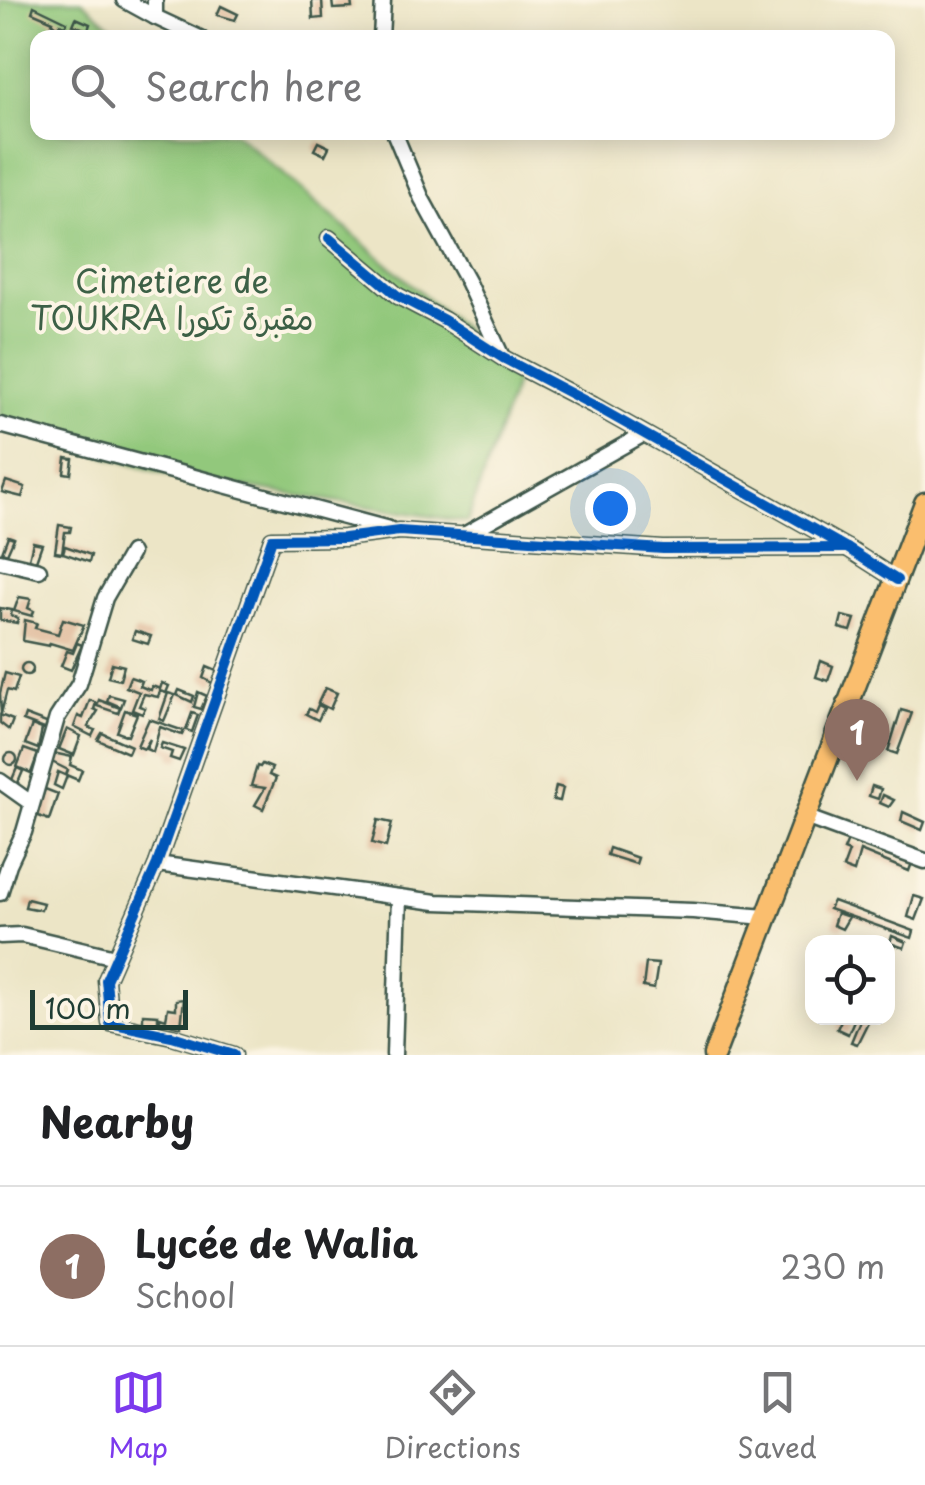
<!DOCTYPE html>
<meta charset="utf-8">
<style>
body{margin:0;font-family:"Playpen Sans","Playpen Sans Arabic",sans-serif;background:#f6f6f6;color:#202124}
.controls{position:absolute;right:30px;bottom:30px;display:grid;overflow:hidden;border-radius:20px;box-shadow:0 5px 25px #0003}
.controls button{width:90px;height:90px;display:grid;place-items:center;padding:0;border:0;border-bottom:2px solid #e0e0e0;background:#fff;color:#202124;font:50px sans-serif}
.scale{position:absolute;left:30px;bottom:25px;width:158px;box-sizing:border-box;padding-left:10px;border:5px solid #1f3d34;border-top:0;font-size:28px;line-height:35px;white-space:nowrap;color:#1f3d34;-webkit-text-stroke:8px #fcf5e5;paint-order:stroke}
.you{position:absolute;left:610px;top:508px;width:35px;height:35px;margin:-25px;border:8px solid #fff;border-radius:50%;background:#1a73e8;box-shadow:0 0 0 15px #1a73e833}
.badge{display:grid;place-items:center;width:65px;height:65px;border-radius:50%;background:#7c3aed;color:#fff;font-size:32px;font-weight:700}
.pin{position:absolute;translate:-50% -82px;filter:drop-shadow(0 2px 5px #0008)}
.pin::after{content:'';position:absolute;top:52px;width:35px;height:30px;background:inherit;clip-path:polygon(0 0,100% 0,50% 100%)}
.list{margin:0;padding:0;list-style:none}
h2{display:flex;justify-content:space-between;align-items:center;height:130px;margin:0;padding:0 40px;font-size:42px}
h2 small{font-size:32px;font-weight:400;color:#757577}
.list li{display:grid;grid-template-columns:65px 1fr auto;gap:30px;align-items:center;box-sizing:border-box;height:160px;padding:0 40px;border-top:2px solid #e0e0e0}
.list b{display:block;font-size:38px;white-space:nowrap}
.list p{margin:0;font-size:32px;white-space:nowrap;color:#757577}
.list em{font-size:32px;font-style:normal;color:#757577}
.icon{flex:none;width:55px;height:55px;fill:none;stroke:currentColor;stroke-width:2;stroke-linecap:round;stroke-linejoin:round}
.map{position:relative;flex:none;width:925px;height:1055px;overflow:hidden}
.search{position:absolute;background:#fff;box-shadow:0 5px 25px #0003;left:30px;right:30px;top:30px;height:110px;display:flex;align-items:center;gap:25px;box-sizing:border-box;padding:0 35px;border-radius:20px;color:#757577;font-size:38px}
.sheet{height:290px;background:#fff}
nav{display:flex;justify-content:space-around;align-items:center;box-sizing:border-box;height:140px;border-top:2px solid #e0e0e0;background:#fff;font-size:28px;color:#757577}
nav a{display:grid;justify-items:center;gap:5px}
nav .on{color:#7c3aed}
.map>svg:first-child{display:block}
.green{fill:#92c87b;stroke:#588258;stroke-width:2.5}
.building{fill:#dfb898}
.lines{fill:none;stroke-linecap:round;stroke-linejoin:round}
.minor-casing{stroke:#3e564a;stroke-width:19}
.highway-casing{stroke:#3e564a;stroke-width:25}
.minor{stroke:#fff;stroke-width:14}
.highway{stroke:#fabe6e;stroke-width:20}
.cycleway-casing{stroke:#fcf5e5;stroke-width:16}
.cycleway{stroke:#0057b8;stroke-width:10}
.labels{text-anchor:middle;stroke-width:8;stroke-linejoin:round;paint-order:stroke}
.park-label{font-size:32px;fill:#3c6046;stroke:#fcf5e5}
</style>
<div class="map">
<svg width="925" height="1055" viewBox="0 0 925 1055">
<rect width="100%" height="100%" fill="#fcf5e5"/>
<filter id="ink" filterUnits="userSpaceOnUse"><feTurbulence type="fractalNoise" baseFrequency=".01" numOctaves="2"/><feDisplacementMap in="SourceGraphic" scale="20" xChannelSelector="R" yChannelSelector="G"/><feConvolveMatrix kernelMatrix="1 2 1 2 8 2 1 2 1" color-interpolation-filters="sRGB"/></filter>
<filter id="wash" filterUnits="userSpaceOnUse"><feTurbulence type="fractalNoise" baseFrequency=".0048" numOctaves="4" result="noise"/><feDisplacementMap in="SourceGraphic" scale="40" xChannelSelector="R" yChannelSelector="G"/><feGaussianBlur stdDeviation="2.25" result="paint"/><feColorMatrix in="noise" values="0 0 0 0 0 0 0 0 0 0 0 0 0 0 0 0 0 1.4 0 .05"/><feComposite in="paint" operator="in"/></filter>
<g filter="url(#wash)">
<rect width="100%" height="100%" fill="#ece5c6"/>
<path class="green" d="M0 0H81L124 37 38 38V132L235 133 518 376 467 522 172 476 0 425Z"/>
<g id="blocks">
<g class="building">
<path d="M312 0H322L323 18 313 19Z"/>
<path d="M332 0H351L352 8 333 9Z"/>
<path d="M34 6 67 22 65 26 60 24 58 27 52 23 53 21 32 12Z"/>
<path d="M221 6 238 14 235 20 217 15Z"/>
<path d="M76 18 90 24 88 30 73 25Z"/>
<path d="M318 142 329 147 325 155 314 150Z"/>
<path d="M66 458 73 459 71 474 64 473Z"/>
<path d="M6 481 25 487 22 497 2 492Z"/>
<path d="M59 525 71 527 70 532H65L62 553 55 552Z"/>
<path d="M8 536 14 538 7 554 2 552Z"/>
<path d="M33 542 42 544 36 561 29 559Z"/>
<path d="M65 546 91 555 89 562 63 553Z"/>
<path d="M19 597 31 599 28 608 34 611 32 616 14 611Z"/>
<path d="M0 608 12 610 11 616 18 618 17 623 0 620Z"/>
<path d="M842 616 855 619 851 631 839 628Z"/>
<path d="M63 619 84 625 73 650 50 643 49 646 23 641 25 620 37 623 35 628 58 634Z"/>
<path d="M135 631 151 636 148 644 132 639Z"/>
<path d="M77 643 82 645 71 670 61 666 67 651 73 653Z"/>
<path d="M821 661 833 666 828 681 816 677Z"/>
<path d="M112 663 124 666 120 680 108 677Z"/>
<circle cx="27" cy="669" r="6"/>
<path d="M207 667 219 672 214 684 203 678Z"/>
<path d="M5 673 19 677 14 692 7 690 1 714 0 693Z"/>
<path d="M130 677 142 681 140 686 147 689 151 690 152 686 160 689 162 683 169 686 166 693 160 691 158 697 144 694 139 706 145 708 142 714 132 710 139 692 126 687Z"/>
<path d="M325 688 337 693 330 709 318 703Z"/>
<path d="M179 690 194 696 192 702 177 695Z"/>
<path d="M198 692 207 696 201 709 194 707Z"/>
<path d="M168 693 175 695 164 721 159 719Z"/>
<path d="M109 695 124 699 121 707 107 701Z"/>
<path d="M90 700 96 703 94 709 98 711 88 727 95 730 92 736 74 727 78 716 83 718Z"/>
<path d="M99 700 120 708 118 713 97 706Z"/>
<path d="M318 705 324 708 318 720 306 714 309 709 315 712Z"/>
<path d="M125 710 137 714 128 736 117 732Z"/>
<path d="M901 710 912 713 897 754 888 751Z"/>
<path d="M192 713 198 715 192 732 186 730Z"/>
<path d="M0 715 13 720 9 730 0 723Z"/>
<path d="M25 715 49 724 47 730 23 721Z"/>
<path d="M149 719 184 731 182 735 160 727 153 752 146 749 150 739 144 749 137 746Z"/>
<path d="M32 725 42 729 38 749 25 744Z"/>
<path d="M67 729 81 736 74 755 59 749Z"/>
<path d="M102 733 131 746 128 753 98 740Z"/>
<path d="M162 743 184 750 179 761 170 758 172 752 160 748Z"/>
<path d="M24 749 38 754 31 773 17 767Z"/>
<circle cx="11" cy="759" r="6"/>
<path d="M53 753 72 757 70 765 82 770 78 780 66 775 68 770 50 761Z"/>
<path d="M262 764 272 768 269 775 276 778 263 809 255 805 265 788 251 786 257 766 260 767Z"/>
<path d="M17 768 23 771 15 790 11 782Z"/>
<path d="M58 772 67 776 62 789 54 785Z"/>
<path d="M556 786 563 788 560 801 553 800Z"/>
<path d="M872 786 881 789 878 799 869 796Z"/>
<path d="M45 789 58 794 49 820 36 815Z"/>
<path d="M883 795 894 800 889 807 880 803Z"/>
<path d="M903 812 925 822 922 830 901 821Z"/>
<path d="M378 820 392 823 386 847 372 843Z"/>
<path d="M848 840 912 863 909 871 860 851 854 872 843 868 849 852 844 850Z"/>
<path d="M609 848 638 858 636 864 607 855Z"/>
<path d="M914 896 924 899 916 920 908 917Z"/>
<path d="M27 899 43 903 41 910 25 907Z"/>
<path d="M833 901 914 931 912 938 829 909Z"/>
<path d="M837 913 849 917 842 929 833 925Z"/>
<path d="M892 936 906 942 904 948 890 943Z"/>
<path d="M646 963 658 964 654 989 643 987Z"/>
<path d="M184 999 181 1027 166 1023 160 1025V1017L166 1019 168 1008 176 1009V1000Z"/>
<path d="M143 1014 158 1015V1025L143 1022Z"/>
<path d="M842 1018H855L848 1034 837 1029Z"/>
<path d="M861 1018 868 1022 857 1044 851 1042Z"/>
</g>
</g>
</g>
<g filter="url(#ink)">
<use href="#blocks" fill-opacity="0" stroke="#3e564a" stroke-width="2.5"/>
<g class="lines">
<g class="minor-casing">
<g id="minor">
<path d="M124 0 155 17"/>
<path d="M155 0V17L200 38"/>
<path d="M381 38 383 0"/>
<path d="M394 132 422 199 468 283 502 357"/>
<path d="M329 238 398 296 444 320 503 358 593 405 847 548 897 580"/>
<path d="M0 425 389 529"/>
<path d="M464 535 644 434"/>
<path d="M0 561 39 570"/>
<path d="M0 781 31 803"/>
<path d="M805 817 925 861"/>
<path d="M157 864 436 902 693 911 766 917"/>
<path d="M0 893 9 864 24 832 57 718 79 684 105 598 131 553"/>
<path d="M0 936 22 935 115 957"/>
<path d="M234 1055 172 1036 110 1023 106 980 157 864 272 539 344 538 399 531 663 549 847 548"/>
<path d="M394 1055 399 897"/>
</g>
</g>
<g class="highway-casing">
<path id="highway" d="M714 1055 925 503"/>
</g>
<use href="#minor" class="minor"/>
<use href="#highway" class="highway"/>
<g class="cycleway-casing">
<g id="cycleway">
<path d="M329 238 398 296 444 320 503 358 593 405 847 548 897 580"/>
<path d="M234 1055 172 1036 110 1023 106 980 157 864 272 539 344 538 399 531 663 549 847 548"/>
</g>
</g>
<use href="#cycleway" class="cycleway"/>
</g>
</g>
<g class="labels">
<g class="park-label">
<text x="172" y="293">Cimetiere de<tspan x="172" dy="37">TOUKRA مقبرة تكورا</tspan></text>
</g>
</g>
</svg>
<div class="controls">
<button><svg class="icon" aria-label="locate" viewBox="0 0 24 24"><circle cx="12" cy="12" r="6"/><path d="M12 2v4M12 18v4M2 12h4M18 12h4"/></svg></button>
</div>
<div class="scale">100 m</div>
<div class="you"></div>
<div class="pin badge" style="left:857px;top:781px;background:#8d6e63">1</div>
<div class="search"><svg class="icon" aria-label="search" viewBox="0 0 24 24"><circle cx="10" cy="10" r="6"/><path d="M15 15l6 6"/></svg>Search here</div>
</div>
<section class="sheet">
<h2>Nearby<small></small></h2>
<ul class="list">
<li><span class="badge" style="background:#8d6e63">1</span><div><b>Lycée de Walia</b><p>School</p></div><em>230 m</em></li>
</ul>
</section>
<nav>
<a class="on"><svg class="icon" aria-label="map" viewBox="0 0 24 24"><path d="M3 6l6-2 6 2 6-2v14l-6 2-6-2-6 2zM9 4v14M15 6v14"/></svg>Map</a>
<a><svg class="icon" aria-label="directions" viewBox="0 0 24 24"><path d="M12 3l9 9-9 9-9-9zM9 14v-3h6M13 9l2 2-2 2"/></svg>Directions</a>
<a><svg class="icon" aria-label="saved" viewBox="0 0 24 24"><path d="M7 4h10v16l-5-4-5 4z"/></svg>Saved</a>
</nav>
